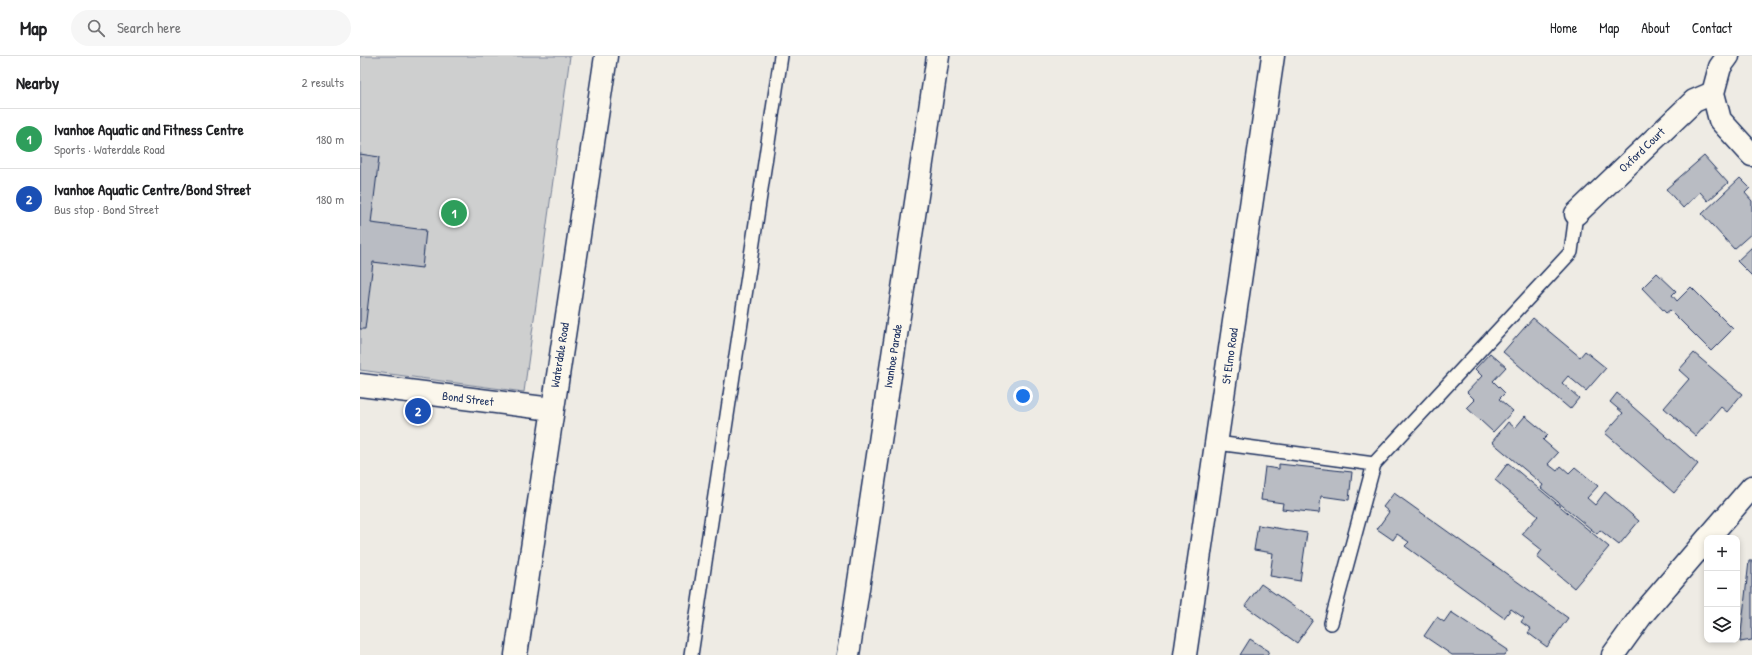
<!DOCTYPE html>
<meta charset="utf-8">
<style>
body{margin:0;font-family:"Patrick Hand",sans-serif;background:#f6f6f6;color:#202124}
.controls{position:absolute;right:12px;bottom:12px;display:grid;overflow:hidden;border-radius:8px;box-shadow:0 2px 6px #0003}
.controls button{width:36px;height:36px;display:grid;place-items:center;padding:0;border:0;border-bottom:1px solid #e0e0e0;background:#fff;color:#202124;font:20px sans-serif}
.you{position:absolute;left:663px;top:340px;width:14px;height:14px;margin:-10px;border:3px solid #fff;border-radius:50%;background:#1a73e8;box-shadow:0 0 0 6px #1a73e833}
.badge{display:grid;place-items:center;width:26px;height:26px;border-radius:50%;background:#db2777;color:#fff;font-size:13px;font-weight:700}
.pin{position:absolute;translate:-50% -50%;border:2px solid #fff;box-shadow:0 1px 4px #0006}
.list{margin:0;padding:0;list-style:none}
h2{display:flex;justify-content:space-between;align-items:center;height:52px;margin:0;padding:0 16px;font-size:17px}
h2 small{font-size:13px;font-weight:400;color:#757577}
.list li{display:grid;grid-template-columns:26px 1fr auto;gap:12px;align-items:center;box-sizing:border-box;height:60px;padding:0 16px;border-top:1px solid #e0e0e0}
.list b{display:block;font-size:15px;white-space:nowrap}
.list p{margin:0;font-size:13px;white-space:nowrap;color:#757577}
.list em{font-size:13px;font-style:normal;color:#757577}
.icon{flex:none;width:22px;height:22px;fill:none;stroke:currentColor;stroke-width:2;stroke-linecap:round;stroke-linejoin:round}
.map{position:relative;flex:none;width:1392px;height:599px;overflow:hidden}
header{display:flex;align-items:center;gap:24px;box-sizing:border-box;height:56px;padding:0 20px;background:#fff;border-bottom:1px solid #e0e0e0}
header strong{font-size:19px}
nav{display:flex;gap:22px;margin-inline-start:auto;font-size:14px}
.search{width:280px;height:36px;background:#f6f6f6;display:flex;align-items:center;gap:10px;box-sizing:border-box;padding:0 14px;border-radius:22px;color:#757577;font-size:15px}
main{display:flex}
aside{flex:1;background:#fff}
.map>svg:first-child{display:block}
.green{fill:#cecfcf;stroke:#747f96}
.building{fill:#b9bcc3;stroke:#1b2f5e}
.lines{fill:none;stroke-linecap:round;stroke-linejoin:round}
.service-casing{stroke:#1b2f5e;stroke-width:16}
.minor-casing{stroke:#1b2f5e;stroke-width:25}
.tertiary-casing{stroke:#1b2f5e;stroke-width:25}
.secondary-casing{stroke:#1b2f5e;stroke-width:25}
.service{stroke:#fbf7ec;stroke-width:13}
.minor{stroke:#fbf7ec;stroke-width:22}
.tertiary{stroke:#fbf7ec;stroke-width:22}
.secondary{stroke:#fbf7ec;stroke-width:22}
.labels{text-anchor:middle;stroke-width:4;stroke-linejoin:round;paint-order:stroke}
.street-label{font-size:12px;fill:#1b2f5e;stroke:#fbf7ec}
</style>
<header>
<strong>Map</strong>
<div class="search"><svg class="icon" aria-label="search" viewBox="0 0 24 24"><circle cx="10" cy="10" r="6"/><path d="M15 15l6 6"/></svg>Search here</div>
<nav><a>Home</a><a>Map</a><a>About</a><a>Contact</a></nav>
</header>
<main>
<aside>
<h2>Nearby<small>2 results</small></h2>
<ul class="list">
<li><span class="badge" style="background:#2e9e5b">1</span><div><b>Ivanhoe Aquatic and Fitness Centre</b><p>Sports · Waterdale Road</p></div><em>180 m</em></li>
<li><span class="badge" style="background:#1a4fb4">2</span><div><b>Ivanhoe Aquatic Centre/Bond Street</b><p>Bus stop · Bond Street</p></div><em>180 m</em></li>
</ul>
</aside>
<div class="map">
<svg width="1392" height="599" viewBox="0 0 1392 599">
<rect width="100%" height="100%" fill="#eeebe4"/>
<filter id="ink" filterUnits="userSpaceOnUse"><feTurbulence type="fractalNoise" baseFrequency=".025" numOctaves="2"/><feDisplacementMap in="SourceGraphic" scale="8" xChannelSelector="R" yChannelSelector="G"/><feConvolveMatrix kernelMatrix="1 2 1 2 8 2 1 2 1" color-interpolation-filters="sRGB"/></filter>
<g filter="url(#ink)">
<path class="green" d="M0 0H210L164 336 0 314Z"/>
<g class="building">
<path d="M0 98 19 101 11 167 66 174 62 212 13 206 5 273H0Z"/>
<path d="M1344 100 1368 127 1348 145 1340 136 1323 152 1306 133Z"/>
<path d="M1380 122 1390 132 1385 137 1392 145V177L1374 193 1342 158Z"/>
<path d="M1392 191V220L1377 205Z"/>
<path d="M1297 217 1316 235 1312 239 1317 245 1331 231 1373 273 1351 295 1310 254 1306 257 1282 232Z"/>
<path d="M1173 262 1220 301 1225 295 1246 312 1226 335 1208 320 1202 327 1219 342 1210 353 1143 296Z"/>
<path d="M1130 297 1146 311 1133 325 1145 337 1139 343 1153 355 1133 376 1107 352 1115 344 1107 336 1122 320 1115 313Z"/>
<path d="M1334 297 1382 338 1367 356 1361 351 1336 380 1304 352 1329 323 1319 314Z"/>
<path d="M1257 337 1338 408 1314 437 1245 377 1263 357 1250 346Z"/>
<path d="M1165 360 1188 379 1183 384 1198 397 1188 408 1197 415 1201 410 1209 417 1215 411 1238 430 1227 442 1235 449 1245 436 1279 465 1259 489 1240 474 1237 478 1181 432 1183 429 1132 386 1148 366 1155 372Z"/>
<path d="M1148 407 1249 491 1214 532 1177 501 1182 494 1162 478 1178 460 1135 424Z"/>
<path d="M919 408 992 416 989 444 961 440 959 457 922 453 923 447 901 444 905 411 919 413Z"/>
<path d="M1034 437 1208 562 1187 591 1168 577 1171 573 1161 566 1164 562 1151 553 1144 562 1045 490 1049 486 1037 478 1033 484 1017 473 1029 456 1023 451Z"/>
<path d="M898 469 947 477 940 525 910 520 913 497 894 494Z"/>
<path d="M1389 505H1392V584L1380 586Z"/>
<path d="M901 528 953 564 937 587 885 550Z"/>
<path d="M1091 556 1148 594 1145 599H1092L1064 580 1077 561 1084 566Z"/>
<path d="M890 583 909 595 907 599H880Z"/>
</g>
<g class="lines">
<g class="service-casing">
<g id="service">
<path d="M857 387 1014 408 1211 196 1216 158"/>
<path d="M971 567 1014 408"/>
<path d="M331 599 421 0"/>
</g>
</g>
<g class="minor-casing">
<g id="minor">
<path d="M1368 0 1360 11 1353 37 1360 64 1392 99"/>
<path d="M1216 158 1334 45 1353 37"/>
<path d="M0 329 192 353"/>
<path d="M488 599 578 0"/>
<path d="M825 599 913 0"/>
</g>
</g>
<g class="tertiary-casing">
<path id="tertiary" d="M156 599 246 0"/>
</g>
<g class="secondary-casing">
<g id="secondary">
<path d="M1348 482 1392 431"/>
<path d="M1253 599 1281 560 1347 483"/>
</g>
</g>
<use href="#service" class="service"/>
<use href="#minor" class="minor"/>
<use href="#tertiary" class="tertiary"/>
<use href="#secondary" class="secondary"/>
</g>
</g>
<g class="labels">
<g class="street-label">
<text transform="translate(1282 94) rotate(-44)" y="4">Oxford Court</text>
<text transform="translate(200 299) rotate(-81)" y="4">Waterdale Road</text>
<text transform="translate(533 300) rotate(-81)" y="4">Ivanhoe Parade</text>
<text transform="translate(870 300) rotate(-82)" y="4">St Elmo Road</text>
<text transform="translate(108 343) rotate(7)" y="4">Bond Street</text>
</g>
</g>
</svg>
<div class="controls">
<button>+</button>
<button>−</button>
<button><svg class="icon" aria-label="layers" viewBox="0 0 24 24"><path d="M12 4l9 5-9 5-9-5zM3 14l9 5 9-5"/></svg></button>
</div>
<div class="you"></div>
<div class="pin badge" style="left:94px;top:157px;background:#2e9e5b">1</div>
<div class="pin badge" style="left:58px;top:355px;background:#1a4fb4">2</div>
</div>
</main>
